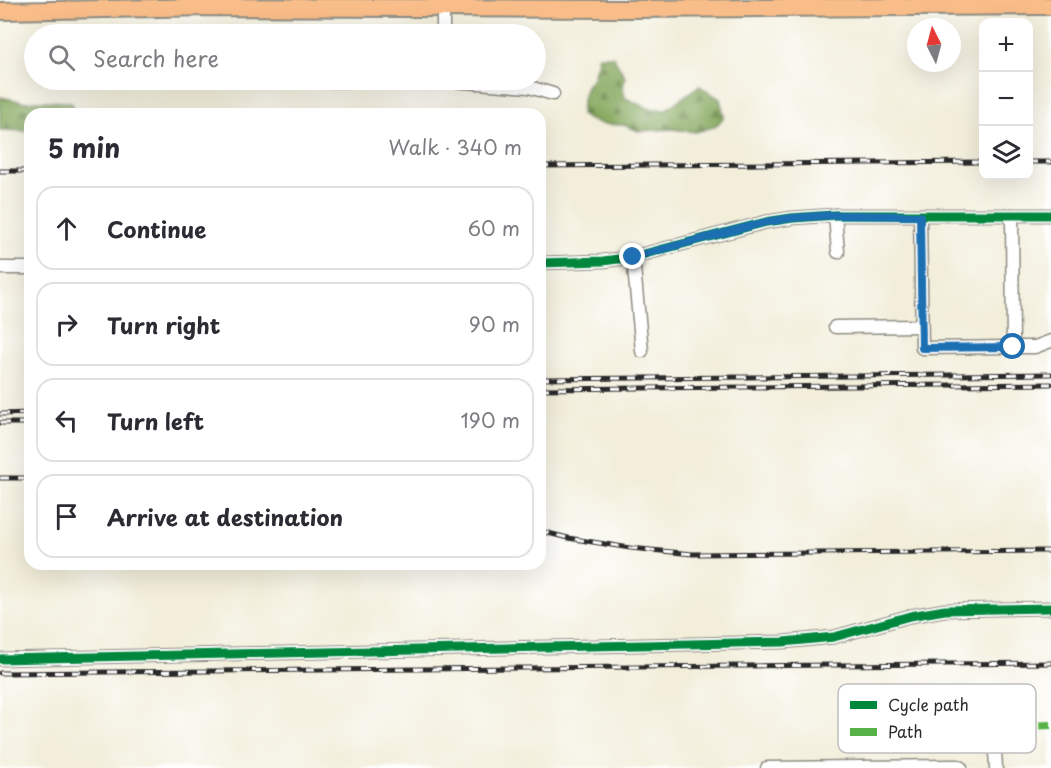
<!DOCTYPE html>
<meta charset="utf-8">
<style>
body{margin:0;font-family:"Playpen Sans",sans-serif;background:#f7f7f7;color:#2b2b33}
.controls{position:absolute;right:18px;top:18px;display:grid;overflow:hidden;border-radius:12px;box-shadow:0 6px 24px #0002}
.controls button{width:54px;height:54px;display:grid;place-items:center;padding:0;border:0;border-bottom:2px solid #e1e1e2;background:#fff;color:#2b2b33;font:30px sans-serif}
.compass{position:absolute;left:907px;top:18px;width:54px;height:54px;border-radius:50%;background:#fff;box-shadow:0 6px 24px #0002;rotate:354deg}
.stop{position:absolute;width:18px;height:18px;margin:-14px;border:4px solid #1f6fb2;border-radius:50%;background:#fff}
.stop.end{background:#1f6fb2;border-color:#fff;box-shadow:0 2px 6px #0008}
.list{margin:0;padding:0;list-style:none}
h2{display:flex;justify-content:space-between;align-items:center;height:78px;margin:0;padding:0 24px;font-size:26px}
h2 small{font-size:20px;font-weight:400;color:#7c7c81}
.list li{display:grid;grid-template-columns:39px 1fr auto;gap:18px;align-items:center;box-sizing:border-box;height:84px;margin:0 12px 12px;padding:0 12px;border:2px solid #e1e1e2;border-radius:18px}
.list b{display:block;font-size:22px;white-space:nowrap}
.list em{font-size:20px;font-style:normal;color:#7c7c81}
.icon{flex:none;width:33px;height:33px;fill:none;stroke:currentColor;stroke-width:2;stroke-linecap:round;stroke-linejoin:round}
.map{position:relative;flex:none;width:1051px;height:768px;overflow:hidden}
.search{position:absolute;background:#fff;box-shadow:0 6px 24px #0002;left:24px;top:24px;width:522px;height:66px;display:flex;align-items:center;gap:15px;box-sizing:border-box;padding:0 21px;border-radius:33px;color:#7c7c81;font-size:22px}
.panel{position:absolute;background:#fff;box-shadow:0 6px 24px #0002;left:24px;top:108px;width:522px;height:462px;border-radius:18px}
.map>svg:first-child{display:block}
.forest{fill:url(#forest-firs);stroke:#586a44;stroke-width:1.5}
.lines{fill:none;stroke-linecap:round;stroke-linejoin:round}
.minor-casing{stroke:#8e8c82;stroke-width:15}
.major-casing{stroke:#8e8c82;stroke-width:20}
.minor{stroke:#fff;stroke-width:12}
.major{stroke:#f8bd89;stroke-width:16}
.rail-casing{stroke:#2b2b2b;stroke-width:5}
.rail{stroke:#fff;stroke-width:3;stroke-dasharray:9;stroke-linecap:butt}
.quiet{stroke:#56b246;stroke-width:8;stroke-dasharray:15 8;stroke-linecap:butt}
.cycleway-casing{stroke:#fff;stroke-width:13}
.cycleway{stroke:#00873e;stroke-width:9}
.route{stroke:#1f6fb2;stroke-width:8}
.key{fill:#fff;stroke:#bfbfbf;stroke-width:1.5}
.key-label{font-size:16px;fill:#2b2b2b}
</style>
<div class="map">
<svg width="1051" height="768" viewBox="0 0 1051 768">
<defs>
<pattern id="forest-firs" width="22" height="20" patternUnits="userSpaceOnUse" patternTransform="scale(1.5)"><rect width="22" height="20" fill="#85a85d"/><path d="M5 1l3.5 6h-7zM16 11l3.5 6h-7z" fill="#6d894d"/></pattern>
</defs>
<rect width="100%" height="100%" fill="#fff"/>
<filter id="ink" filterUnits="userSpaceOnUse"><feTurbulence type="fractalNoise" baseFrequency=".0167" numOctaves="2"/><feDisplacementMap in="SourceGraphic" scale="12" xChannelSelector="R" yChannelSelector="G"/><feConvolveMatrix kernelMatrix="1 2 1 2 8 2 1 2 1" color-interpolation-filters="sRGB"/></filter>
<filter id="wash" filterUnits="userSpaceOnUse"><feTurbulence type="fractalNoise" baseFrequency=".008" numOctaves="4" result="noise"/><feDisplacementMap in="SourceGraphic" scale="24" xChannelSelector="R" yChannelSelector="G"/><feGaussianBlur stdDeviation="1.35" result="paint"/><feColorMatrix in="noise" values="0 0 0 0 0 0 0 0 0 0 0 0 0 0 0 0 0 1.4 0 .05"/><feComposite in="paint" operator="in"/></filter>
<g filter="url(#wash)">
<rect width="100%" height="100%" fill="#f2eeda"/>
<g class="forest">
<path d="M599 56H613L625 77 623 88 625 98 648 108 665 110 699 86 720 99 724 116 716 126 696 132 672 129 639 131 624 125 603 124 587 119 581 114 582 102 586 86 593 78Z"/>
<path d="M0 97 24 102 39 101 71 102 77 114H30V131L0 130Z"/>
</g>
</g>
<g filter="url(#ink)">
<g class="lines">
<g class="minor-casing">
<g id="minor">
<path d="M443 34V9"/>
<path d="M324 80 328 81 437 80 529 87 553 94"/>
<path d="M835 215 838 252"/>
<path d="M920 215 922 348 1013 347"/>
<path d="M1012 215 1013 347H1035L1051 341"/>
<path d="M633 257 642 351"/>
<path d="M540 263 603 261 633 257 766 222 792 218 835 215H1051"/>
<path d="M0 268H30"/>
<path d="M835 327 921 326"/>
<path d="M0 659 783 642 834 637 910 616 945 610 1051 608"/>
<path d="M994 733 996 768"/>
<path d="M767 768 952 766H958L961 768"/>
</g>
</g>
<g class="major-casing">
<path id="major" d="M0 11 211 7 625 9 1051 6"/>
</g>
<use href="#minor" class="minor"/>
<use href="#major" class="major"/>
<g class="rail-casing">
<g id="rail">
<path d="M1028 162H1051"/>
<path d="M540 166 984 162"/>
<path d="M0 171H30"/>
<path d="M540 379 1051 374"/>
<path d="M540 389 1051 384"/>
<path d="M0 414 30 413"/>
<path d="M0 423H30"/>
<path d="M0 478H30"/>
<path d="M540 531 568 538 630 548 693 554 1051 551"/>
<path d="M0 673 1051 663"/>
</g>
</g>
<use href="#rail" class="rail"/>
<path class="quiet" d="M994 733 1027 726 1051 725"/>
<g class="cycleway-casing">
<g id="cycleway">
<path d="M540 263 603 261 633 257 766 222 792 218 835 215H1051"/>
<path d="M0 659 783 642 834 637 910 616 945 610 1051 608"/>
</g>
</g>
<use href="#cycleway" class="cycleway"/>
</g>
</g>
<g class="lines" filter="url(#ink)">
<path class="route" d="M633 257 766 222 792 218 835 215 920 216 922 348 1013 347"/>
</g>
<rect x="838" y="684" width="198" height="69" rx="9" class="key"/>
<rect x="850" y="701" width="27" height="8" fill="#00873e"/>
<rect x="850" y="728" width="27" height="8" fill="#56b246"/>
<g class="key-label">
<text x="888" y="711">Cycle path</text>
<text x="888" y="738">Path</text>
</g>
</svg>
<div class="controls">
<button>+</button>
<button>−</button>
<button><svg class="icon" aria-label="layers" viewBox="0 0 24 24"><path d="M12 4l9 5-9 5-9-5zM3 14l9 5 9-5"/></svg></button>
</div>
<svg class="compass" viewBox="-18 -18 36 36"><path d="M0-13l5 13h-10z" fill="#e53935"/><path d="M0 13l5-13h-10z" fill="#7c7c81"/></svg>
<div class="stop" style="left:1013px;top:347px"></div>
<div class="stop end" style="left:633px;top:257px"></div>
<div class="search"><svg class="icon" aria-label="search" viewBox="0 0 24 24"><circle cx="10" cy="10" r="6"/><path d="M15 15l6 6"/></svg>Search here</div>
<section class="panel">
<h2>5 min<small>Walk · 340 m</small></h2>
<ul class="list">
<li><svg class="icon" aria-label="ahead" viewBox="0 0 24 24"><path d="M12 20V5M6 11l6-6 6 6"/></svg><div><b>Continue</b></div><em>60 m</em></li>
<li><svg class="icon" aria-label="right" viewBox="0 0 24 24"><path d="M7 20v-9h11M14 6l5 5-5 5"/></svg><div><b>Turn right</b></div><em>90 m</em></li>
<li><svg class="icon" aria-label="left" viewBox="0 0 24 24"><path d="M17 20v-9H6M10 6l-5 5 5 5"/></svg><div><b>Turn left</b></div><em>190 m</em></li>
<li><svg class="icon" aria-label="arrive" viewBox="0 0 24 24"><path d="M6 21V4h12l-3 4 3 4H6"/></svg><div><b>Arrive at destination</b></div></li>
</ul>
</section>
</div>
